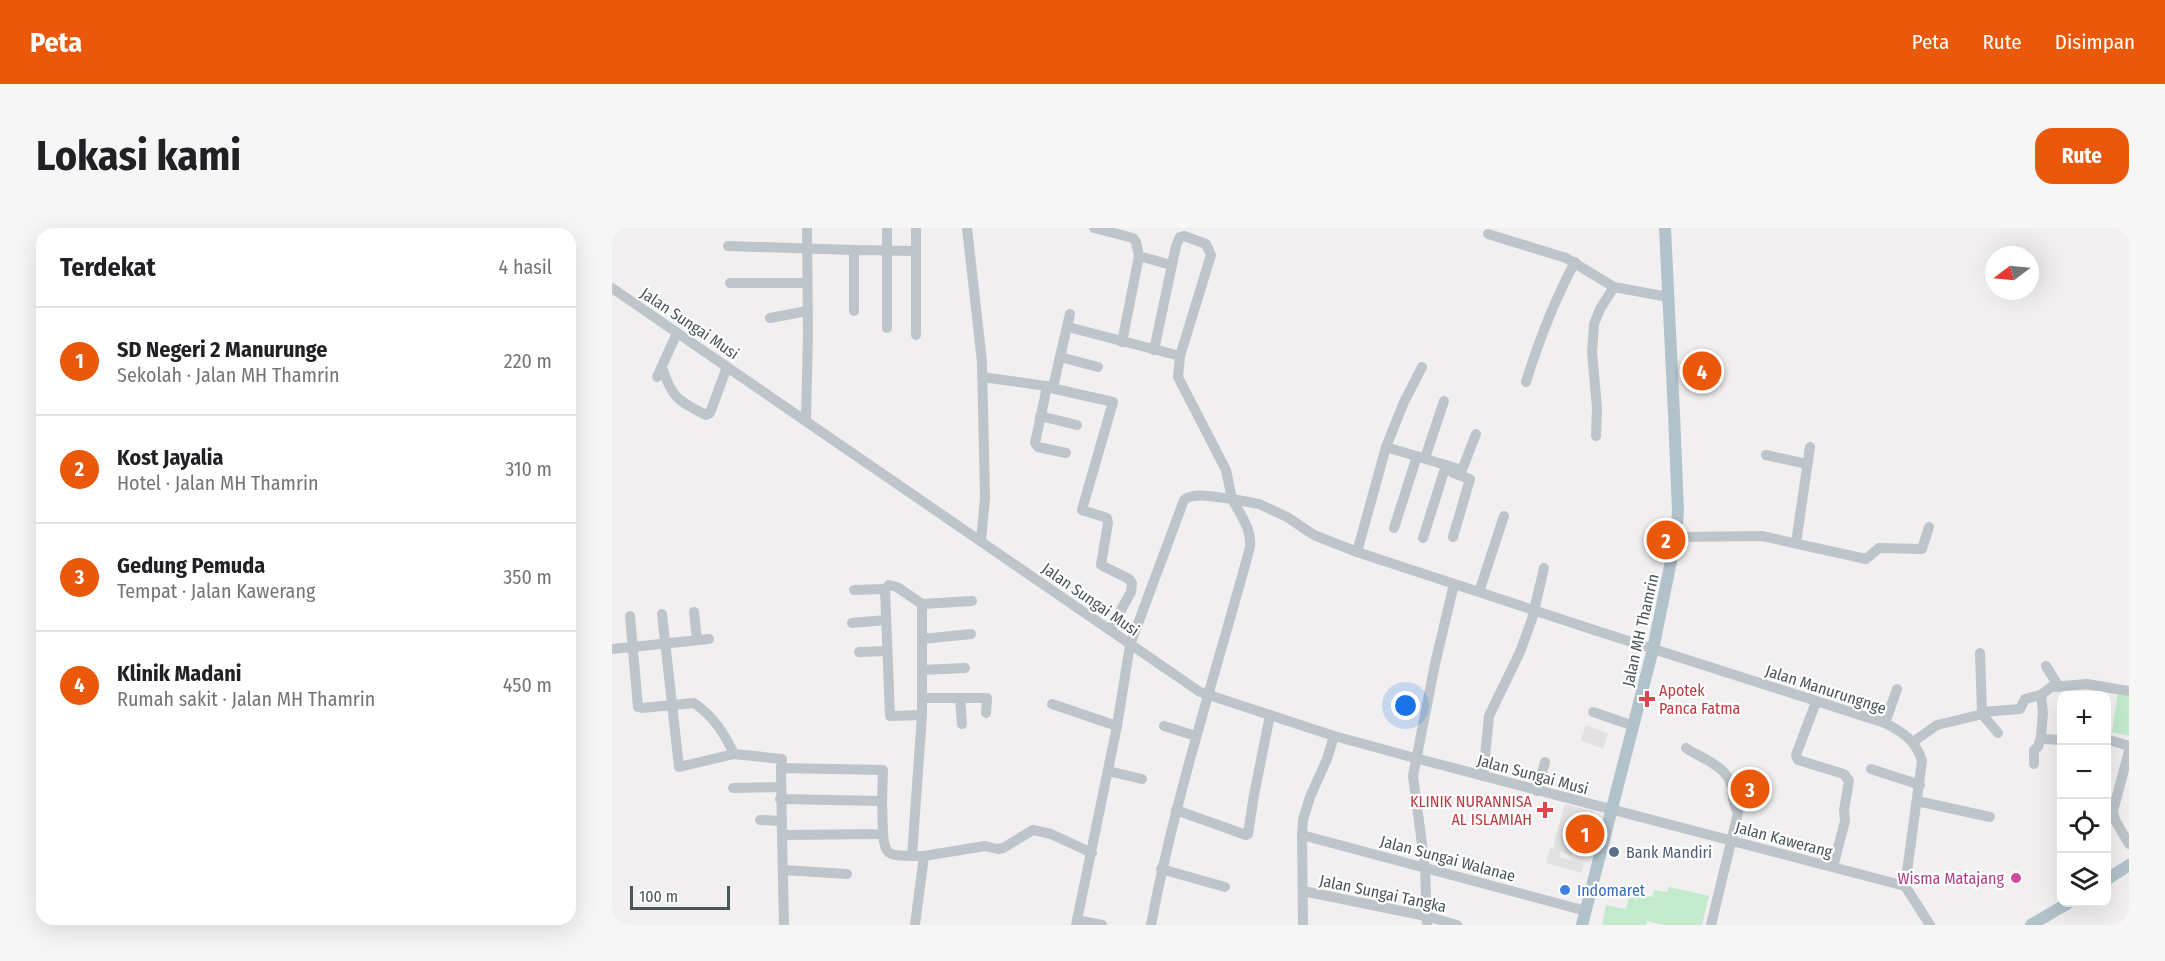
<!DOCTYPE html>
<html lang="id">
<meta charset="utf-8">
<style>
body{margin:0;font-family:"Fira Sans Condensed",sans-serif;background:#f6f6f6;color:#202124}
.controls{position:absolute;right:18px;bottom:18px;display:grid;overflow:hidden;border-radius:12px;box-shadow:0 6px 24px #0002}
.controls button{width:54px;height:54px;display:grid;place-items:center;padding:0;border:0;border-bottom:2px solid #e0e0e0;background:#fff;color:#202124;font:30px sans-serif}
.compass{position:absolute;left:1373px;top:18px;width:54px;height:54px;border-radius:50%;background:#fff;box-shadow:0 6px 24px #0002;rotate:254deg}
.scale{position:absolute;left:18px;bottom:15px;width:100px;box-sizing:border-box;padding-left:6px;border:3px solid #4a555a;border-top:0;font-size:16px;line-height:21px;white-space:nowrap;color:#4a555a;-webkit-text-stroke:4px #fff;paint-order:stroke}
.you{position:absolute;left:794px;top:478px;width:21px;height:21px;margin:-15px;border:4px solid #fff;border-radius:50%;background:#1a73e8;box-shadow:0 0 0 9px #1a73e833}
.badge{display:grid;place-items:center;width:39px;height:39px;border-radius:50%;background:#ea580c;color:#fff;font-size:20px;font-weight:700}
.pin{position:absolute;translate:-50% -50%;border:3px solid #fff;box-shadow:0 2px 6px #0006}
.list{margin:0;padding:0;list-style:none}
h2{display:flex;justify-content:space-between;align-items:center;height:78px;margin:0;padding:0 24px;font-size:26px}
h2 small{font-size:20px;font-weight:400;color:#757577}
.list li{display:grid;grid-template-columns:39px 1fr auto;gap:18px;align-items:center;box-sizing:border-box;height:108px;padding:0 24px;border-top:2px solid #e0e0e0}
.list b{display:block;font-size:22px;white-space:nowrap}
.list p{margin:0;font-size:20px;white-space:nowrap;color:#757577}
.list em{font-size:20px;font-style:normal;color:#757577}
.icon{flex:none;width:33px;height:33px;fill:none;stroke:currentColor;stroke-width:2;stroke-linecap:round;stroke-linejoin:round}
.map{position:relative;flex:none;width:1517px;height:697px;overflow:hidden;border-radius:18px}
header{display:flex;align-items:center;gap:36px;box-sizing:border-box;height:84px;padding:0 30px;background:#ea580c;color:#fff}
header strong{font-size:28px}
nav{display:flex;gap:33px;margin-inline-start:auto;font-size:21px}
.intro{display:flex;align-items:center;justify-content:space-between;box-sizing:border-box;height:144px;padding:0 36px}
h1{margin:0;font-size:42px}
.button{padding:15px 27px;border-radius:18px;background:#ea580c;color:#fff;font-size:21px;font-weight:700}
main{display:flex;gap:36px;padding:0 36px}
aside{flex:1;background:#fff;border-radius:18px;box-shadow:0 6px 24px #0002}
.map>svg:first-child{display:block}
.education{fill:#e2e1e1}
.medical{fill:#f8e3e4}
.green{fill:#c3eacc}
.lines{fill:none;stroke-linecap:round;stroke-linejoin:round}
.minor{stroke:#bdc5ca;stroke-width:10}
.major{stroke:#b2c2cb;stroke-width:12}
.health-dot{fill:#e0444e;stroke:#fff;stroke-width:2}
.service-dot{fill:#5c6f8a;stroke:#fff;stroke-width:2}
.hotel-dot{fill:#d1479c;stroke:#fff;stroke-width:2}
.shop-dot{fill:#3f7fe0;stroke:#fff;stroke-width:2}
.labels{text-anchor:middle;stroke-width:4.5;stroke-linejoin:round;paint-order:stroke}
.street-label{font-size:16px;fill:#4a555a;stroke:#fff}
.health-label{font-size:16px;fill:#be3a42;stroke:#fff;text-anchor:start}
.service-label{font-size:16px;fill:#4e5e75;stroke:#fff;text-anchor:start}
.hotel-label{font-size:16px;fill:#b23c85;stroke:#fff;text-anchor:end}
.shop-label{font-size:16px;fill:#366cbe;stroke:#fff;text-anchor:start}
</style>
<header>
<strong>Peta</strong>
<nav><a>Peta</a><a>Rute</a><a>Disimpan</a></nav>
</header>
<div class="intro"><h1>Lokasi kami</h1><a class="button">Rute</a></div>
<main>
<aside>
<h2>Terdekat<small>4 hasil</small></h2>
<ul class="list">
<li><span class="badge">1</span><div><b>SD Negeri 2 Manurunge</b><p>Sekolah · Jalan MH Thamrin</p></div><em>220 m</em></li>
<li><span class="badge">2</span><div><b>Kost Jayalia</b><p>Hotel · Jalan MH Thamrin</p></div><em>310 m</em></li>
<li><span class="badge">3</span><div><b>Gedung Pemuda</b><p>Tempat · Jalan Kawerang</p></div><em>350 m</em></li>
<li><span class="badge">4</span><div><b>Klinik Madani</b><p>Rumah sakit · Jalan MH Thamrin</p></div><em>450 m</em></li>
</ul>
</aside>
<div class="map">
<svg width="1517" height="697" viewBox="0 0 1517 697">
<rect width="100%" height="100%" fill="#f2eff0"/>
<g class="education">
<path d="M974 497 996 506 991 521 969 512Z"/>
<path d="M953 576 982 584 979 595 973 593 968 595 959 628 946 622 949 623 948 629 972 636 970 645 934 635 938 620 942 621 943 610Z"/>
</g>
<path class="medical" d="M1085 130 1109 132 1107 151H1095L1096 146H1085L1083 140Z"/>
<g class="green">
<path d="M1506 463 1517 465V508L1500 504Z"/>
<path d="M1057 659 1097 668 1090 697H1051L1035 693 1034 697H990L994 677 1014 681 1018 664 1040 669 1042 662 1055 664Z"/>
</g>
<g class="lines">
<g class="minor">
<path d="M355 0 370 134 373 270 369 313"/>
<path d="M482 0 521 10 524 14 527 28 510 114"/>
<path d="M876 6 954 30 1002 59"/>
<path d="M116 18 242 22V83"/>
<path d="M242 22 304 23"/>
<path d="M527 28 559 37"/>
<path d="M118 55H195"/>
<path d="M0 60 588 464 722 508 803 530 1293 658 1318 697"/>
<path d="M158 90 195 83"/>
<path d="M456 99 568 128 566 149 614 242 620 271 647 276 675 289 702 307 745 324 979 401 1273 495C1291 504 1304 513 1310 533L1293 658"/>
<path d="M275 100V0"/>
<path d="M304 107V0"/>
<path d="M542 122 564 18 568 9 572 8 594 16 599 27 568 128"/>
<path d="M448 129 486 139"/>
<path d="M50 139C60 170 65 172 94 187L98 185 115 139"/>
<path d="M45 149 65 105"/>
<path d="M370 149 441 159 458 86"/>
<path d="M914 154C927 112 942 73 963 34"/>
<path d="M435 159 423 215 426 219 454 225"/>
<path d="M439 160 501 174 470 282 495 290 496 295 489 337 517 351 520 355 519 364 498 402"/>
<path d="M428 188 465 197"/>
<path d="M194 191 196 106 195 0"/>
<path d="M984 208 985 180 980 124 982 96 988 81 1002 59 1056 69"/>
<path d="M774 219 850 242 864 206"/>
<path d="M1154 227 1195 236"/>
<path d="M813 230 832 173"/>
<path d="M841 245 858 251 841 309"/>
<path d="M782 300 805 228"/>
<path d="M1064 309 1150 308 1254 331 1267 320 1310 321 1317 299"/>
<path d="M811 310 834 237"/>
<path d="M1184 315 1198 219"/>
<path d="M745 324 774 219 792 174 810 139"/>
<path d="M242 362 273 361"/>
<path d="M867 364 892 288"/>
<path d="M310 376V487L300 628H312"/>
<path d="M82 384 85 412"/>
<path d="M50 386 67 539 122 526 170 531 169 540"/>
<path d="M18 388 26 479 30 480 82 475C102 489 112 505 122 526"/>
<path d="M240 395 274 392"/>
<path d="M310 411 359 406"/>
<path d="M0 421 97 411"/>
<path d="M247 424 275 423"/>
<path d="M1434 438 1447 459"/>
<path d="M310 442 353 440"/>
<path d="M1429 467 1431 485 1429 508 1432 511 1450 512"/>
<path d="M311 470H375L374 485"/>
<path d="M348 470 350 496"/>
<path d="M1204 474 1184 527 1186 532 1232 546 1237 553 1232 582 1233 593 1221 639"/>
<path d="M440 476 505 498"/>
<path d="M981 484 1022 498"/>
<path d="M1370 484 1408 481 1413 471 1429 467 1439 459 1475 456 1517 463"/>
<path d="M1369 485 1386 505"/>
<path d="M310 487 278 488 273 361 277 357 285 359 310 376 360 373"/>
<path d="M1273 495 1285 461"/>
<path d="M552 498 584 508"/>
<path d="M1494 511 1517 518"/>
<path d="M1301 514 1325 497 1367 487 1370 484 1368 425"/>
<path d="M1074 520C1087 529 1116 539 1119 557 1122 569 1119 571 1126 585L1099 697"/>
<path d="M1517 523 1501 583 1503 592 1517 616"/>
<path d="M1422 536V522L1426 519 1429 508"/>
<path d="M1259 541 1308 557"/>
<path d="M496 543 530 551"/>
<path d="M871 548 877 488 908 424 920 391 932 340"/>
<path d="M121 560 168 559"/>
<path d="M925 563 933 534"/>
<path d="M168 571 270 573 271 542 169 540 170 607"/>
<path d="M1305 573 1378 589"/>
<path d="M564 582 634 607 636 606 642 567 658 487"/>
<path d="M148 592 169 593"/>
<path d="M271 606C273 630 279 627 300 628"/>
<path d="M690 607 974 683"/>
<path d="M549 641 613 659"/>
<path d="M171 642 235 646"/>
<path d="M691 663 814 688 845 697"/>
<path d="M465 692 490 697"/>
<path d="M172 697 170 607 271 606 270 573"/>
<path d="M303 697 312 628 373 618 386 621 391 620 421 602 439 606 480 625"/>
<path d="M464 697 505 498 518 417 572 272C582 263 607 270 620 271 628 286 640 301 638 319 604 445 563 569 539 697"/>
<path d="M691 697 690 607 691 592 698 569 715 531 722 508"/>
<path d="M815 697 813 639 801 548 823 436 842 356"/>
</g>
<g class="major">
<path d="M1494 652 1517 637"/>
<path d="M970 697 1041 421 1064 309 1066 283 1062 186 1053 0"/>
<path d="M1419 697 1458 674"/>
</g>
</g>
<g class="health-dot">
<path d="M1032 462h6v6h6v6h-6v6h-6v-6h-6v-6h6z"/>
<path d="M930 573h6v6h6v6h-6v6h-6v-6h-6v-6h6z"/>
</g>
<circle class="service-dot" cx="1002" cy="624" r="6"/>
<circle class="hotel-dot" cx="1404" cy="650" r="6"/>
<circle class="shop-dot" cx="953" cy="662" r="6"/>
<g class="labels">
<g class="street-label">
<text transform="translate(78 95) rotate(34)" y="6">Jalan Sungai Musi</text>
<text transform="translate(479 371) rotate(35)" y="6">Jalan Sungai Musi</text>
<text transform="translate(1028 402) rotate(-77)" y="6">Jalan MH Thamrin</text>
<text transform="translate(1214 461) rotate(18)" y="6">Jalan Manurungnge</text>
<text transform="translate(921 546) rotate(15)" y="6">Jalan Sungai Musi</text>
<text transform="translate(1172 611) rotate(15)" y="6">Jalan Kawerang</text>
<text transform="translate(836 630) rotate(15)" y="6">Jalan Sungai Walanae</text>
<text transform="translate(771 665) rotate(12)" y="6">Jalan Sungai Tangka</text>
</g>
<g class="health-label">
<text x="1047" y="468">Apotek<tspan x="1047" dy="18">Panca Fatma</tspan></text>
<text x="920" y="579" text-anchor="end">KLINIK NURANNISA<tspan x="920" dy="18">AL ISLAMIAH</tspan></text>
</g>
<g class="service-label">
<text x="1014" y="630">Bank Mandiri</text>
</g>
<g class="hotel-label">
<text x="1392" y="656">Wisma Matajang</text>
</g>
<g class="shop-label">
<text x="965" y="668">Indomaret</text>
</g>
</g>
</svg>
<div class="controls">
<button>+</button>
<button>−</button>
<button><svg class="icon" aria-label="locate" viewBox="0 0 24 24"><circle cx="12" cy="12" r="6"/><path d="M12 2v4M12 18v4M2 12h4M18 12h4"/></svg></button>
<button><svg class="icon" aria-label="layers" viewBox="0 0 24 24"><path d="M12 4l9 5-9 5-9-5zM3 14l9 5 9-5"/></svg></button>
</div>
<svg class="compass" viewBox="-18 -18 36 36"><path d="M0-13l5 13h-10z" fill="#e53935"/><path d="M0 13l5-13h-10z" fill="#757577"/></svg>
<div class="scale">100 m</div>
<div class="you"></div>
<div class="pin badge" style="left:973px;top:606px">1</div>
<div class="pin badge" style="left:1054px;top:312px">2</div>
<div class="pin badge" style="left:1138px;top:561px">3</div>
<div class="pin badge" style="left:1090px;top:143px">4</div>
</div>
</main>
